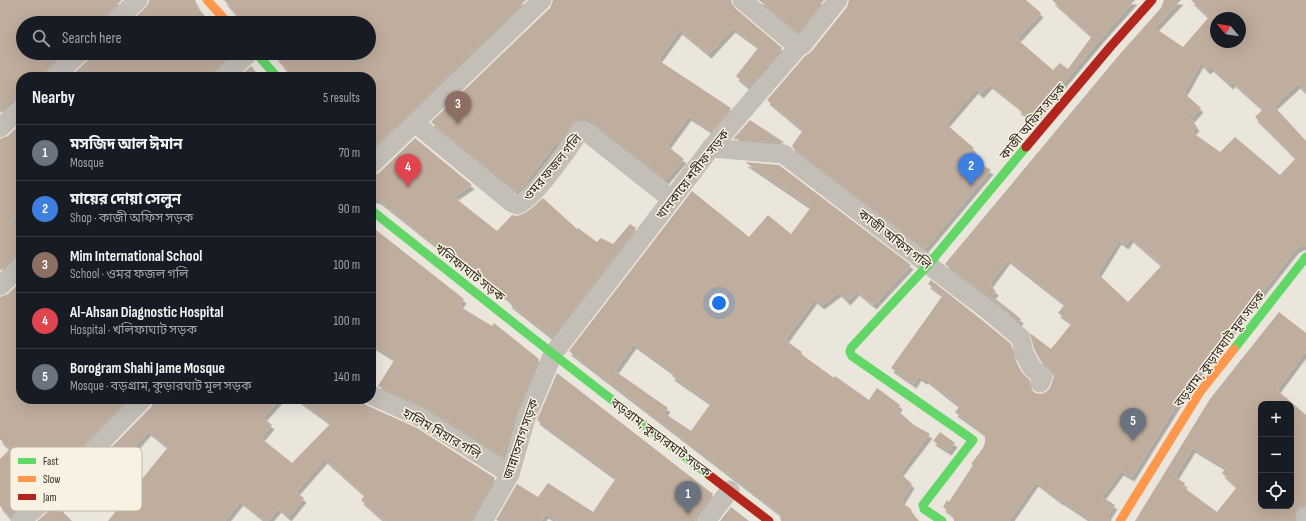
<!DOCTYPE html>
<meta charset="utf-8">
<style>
body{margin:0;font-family:"Sofia Sans Condensed","Noto Sans Bengali",sans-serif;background:#242831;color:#f1f3f6}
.controls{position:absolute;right:12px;bottom:12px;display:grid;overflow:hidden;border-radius:8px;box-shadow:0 4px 16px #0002}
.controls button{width:36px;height:36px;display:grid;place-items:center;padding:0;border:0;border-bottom:1px solid #363941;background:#171b24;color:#f1f3f6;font:20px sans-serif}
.compass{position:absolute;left:1210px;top:12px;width:36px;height:36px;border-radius:50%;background:#171b24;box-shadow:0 4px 16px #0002;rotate:299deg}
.you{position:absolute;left:719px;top:303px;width:14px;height:14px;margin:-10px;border:3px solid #fff;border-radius:50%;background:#1a73e8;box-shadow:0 0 0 6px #1a73e833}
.badge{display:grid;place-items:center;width:26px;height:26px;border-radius:50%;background:#736d65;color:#fff;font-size:13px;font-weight:700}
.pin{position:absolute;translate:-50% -33px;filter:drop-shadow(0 1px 2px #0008)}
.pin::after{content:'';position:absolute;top:21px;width:14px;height:12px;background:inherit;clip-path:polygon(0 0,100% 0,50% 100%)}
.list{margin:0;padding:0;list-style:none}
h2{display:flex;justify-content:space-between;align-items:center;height:52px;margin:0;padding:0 16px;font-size:17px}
h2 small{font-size:13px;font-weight:400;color:#9ea1a6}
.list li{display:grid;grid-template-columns:26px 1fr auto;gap:12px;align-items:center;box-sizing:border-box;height:56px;padding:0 16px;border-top:1px solid #363941}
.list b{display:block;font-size:15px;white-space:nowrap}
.list p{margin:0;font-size:13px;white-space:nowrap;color:#9ea1a6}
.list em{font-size:13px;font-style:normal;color:#9ea1a6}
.icon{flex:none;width:22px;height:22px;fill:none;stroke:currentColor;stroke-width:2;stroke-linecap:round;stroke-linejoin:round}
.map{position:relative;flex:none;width:1306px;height:521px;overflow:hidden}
.search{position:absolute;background:#171b24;box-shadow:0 4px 16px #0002;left:16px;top:16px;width:360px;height:44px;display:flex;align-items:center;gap:10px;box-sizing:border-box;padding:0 14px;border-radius:22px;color:#9ea1a6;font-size:15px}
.panel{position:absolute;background:#171b24;box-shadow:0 4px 16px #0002;left:16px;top:72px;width:360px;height:332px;border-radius:16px}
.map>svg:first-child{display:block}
.building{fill:#bfad9d;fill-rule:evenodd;filter:url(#shadow)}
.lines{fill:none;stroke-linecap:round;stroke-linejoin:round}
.street{stroke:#c3beb6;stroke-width:19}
.fast{stroke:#63d668;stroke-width:9}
.slow{stroke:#ff974d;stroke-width:9}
.jam{stroke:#b3261e;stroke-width:9}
.labels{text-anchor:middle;stroke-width:3;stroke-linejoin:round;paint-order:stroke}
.street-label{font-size:13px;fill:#332c25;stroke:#f9f2e2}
.key{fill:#f9f2e2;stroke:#beb7a9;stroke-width:1}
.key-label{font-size:11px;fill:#332c25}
</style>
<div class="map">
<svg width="1306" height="521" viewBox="0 0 1306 521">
<defs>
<filter id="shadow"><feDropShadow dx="2.5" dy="4.5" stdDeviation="0" flood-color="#0004"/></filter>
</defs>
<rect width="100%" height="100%" fill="#ebe6dc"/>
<g class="building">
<path d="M0 0H122L106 15 103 19 102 23H23V53H64L47 69 44 73 43 77H21V97L13 100 0 113Z"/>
<path d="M149 0H195L198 8 211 23H129L145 8 148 4Z"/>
<path d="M224 0H526L371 150V77H289L286 69 273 53H369V23H240L237 15Z"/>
<path d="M553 0H731L732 4 735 8 782 48 749 87 736 76 759 47 733 28 709 54 680 30 658 60 731 108 712 131 689 116 667 146 684 159 666 180 591 121 587 119H582L577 121 571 125 559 142 558 141 531 175 526 182 527 183 517 192 431 122 550 8 552 3Z"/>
<path d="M759 0H824L798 33Z"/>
<path d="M849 0H1026L1041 13 1017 39 1053 70 1060 63 1068 69 1092 36 1052 0H1135L1101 38 1032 121 1018 109 1019 107 990 84 981 94 976 89 946 124 974 148 966 156 991 170 925 249 794 149 792 146 803 130 767 100 805 56 811 52 847 7Z"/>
<path d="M1164 0H1181L1155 28 1183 47 1209 17 1191 0H1306V92L1298 84 1274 106 1306 141V245L1301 246 1296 249 1190 384 1132 477 1121 471 1102 497 1115 505 1109 514 1108 521H1092L1061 500V501L1036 482 1009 521H954L953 515 943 507 947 500 949 502 973 465 971 464 983 448 985 442V435L980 430 955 412 960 406 926 379 924 380 919 376 914 384 891 368 943 295 928 284 931 280 982 320 1011 344 1014 358 1022 373 1030 380 1029 384 1031 389 1035 393 1041 394 1046 392 1050 388 1054 377 1053 373 1041 361 1034 349 1030 333 1051 349 1072 323 1058 313 1065 304 1008 259 989 285 996 291 992 296 1021 319 1019 322 996 302 945 264 1120 54 1161 8ZM1216 18H1240V42H1216ZM1201 63 1208 70 1211 67 1231 85 1233 82 1263 109 1255 117 1296 158 1280 175 1235 137 1220 152 1192 132 1197 127 1191 119 1201 108 1184 93ZM1131 238 1162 265 1128 302 1098 274 1119 240 1126 245Z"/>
<path d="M91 53H233L216 69 213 73 212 77H70L87 61 90 57Z"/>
<path d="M251 66 260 77H239Z"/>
<path d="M750 120 785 143 733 139Z"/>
<path d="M21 123V214L12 223 21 232V255L13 258 0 271V139L8 136Z"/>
<path d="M415 138 472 185 454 197 497 231 512 215 517 216 523 214 531 209 543 198 577 229 578 228 597 242 601 238 613 244 630 224 636 228 552 337 509 303 511 301 478 276 477 278 379 200 371 198V176L379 173Z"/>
<path d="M745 162 779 165 911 265 874 305 857 291 848 301 839 292 822 305 815 299 785 340 802 352 801 354 834 378 835 376 869 400 877 388 900 405 897 410 914 425 930 434 900 473 912 484 901 502 911 509 912 513 919 521H781L780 516 777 511 569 351 692 191 749 237 768 215 791 234 811 207ZM634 344 674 373 672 376 711 403 691 431 664 413 668 408 615 371Z"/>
<path d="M371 226 464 299 459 306 492 326 494 323 539 359 516 414 503 457 428 409 378 386 395 359 371 344Z"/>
<path d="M21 281V399H128L35 495 13 512 10 517 0 506V459L10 449 0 439V297L8 294Z"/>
<path d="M1279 312 1306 333V351L1277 390 1306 415V505L1302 506 1297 509 1294 514 1296 521H1135L1210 399ZM1261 404H1291V506H1261ZM1193 448 1226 468 1222 473 1237 487 1217 512 1183 487 1185 483 1175 477Z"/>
<path d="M557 373 713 494 697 514 695 521H557L546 514 541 521H499L496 520 517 484 538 497 548 483 593 512 616 478 537 420Z"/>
<path d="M154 399H280L263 418 272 425 261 438 292 463 331 423 298 399H361L366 405 417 428 495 478 473 516 472 521H385L361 500 365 495 325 459 296 492 304 498 289 517 279 508 268 521H266L241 501 225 521H108L168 447 149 431 113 471 100 459 151 407Z"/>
<path d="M940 432 955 443 949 451 933 441Z"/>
<path d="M56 505 72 521H37L49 511Z"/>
<path d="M731 507 749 521H720Z"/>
</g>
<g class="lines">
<g class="street">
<path d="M742 0 798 47"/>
<path d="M113 23 138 0"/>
<path d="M54 77 80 53"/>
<path d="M223 77 249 53"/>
<path d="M415 123 512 203 517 205C534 199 569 148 580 131L584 130 671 199"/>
<path d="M0 128 21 108"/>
<path d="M711 148 784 154 787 157 989 311 1021 338 1024 353 1032 368 1043 377 1040 383"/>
<path d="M371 165 542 0"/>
<path d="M0 286 21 266"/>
<path d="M371 395 422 418 510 474"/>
<path d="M1305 516 1306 517"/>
<path d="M20 521 42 503 143 399"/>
<path d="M483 521 510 474 526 418 553 354 711 148 798 47 802 45 838 0"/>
<path d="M706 521 730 490"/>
</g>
<g class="fast">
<path d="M256 53 277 77"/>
<path d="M371 210 553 354 709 475"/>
<path d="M1234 349 1306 257"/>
<path d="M942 521 924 509 923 505 973 440 852 356 850 352 851 348 928 265 1026 147"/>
</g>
<g class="slow">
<path d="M207 0 228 23"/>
<path d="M1120 521 1200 392 1234 349"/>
</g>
<g class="jam">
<path d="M1026 147 1111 46 1152 0"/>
<path d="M709 475 769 521"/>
</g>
</g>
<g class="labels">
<g class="street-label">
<text transform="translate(1032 121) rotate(-50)" y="5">কাজী অফিস সড়ক</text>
<text transform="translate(552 167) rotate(-50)" y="5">ওমর ফজল গলি</text>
<text transform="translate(692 174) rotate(-52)" y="5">খানকায়ে শরীফ সড়ক</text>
<text transform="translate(895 239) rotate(38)" y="5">কাজী অফিস গলি</text>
<text transform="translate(470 272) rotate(38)" y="5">খলিফাঘাট সড়ক</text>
<text transform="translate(1219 349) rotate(-53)" y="5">বড়গ্রাম, কুড়ারঘাট মূল সড়ক</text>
<text transform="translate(442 433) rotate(30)" y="5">হালিম মিয়ার গলি</text>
<text transform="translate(661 437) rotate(37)" y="5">বড়গ্রাম, কুড়ারঘাট সড়ক</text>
<text transform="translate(520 439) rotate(-71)" y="5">জান্নাতবাগ সড়ক</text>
</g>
</g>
<rect x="10" y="447" width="132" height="64" rx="6" class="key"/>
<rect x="18" y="458" width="18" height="6" fill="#63d668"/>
<rect x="18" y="476" width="18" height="6" fill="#ff974d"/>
<rect x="18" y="494" width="18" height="6" fill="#b3261e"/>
<g class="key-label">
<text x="43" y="465">Fast</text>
<text x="43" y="483">Slow</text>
<text x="43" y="501">Jam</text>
</g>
</svg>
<div class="controls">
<button>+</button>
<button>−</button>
<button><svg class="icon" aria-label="locate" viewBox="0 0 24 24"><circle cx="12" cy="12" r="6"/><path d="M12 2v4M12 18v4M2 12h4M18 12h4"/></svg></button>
</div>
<svg class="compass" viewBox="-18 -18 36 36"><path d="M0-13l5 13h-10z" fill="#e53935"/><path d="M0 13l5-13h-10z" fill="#9ea1a6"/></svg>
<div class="you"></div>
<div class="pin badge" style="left:688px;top:514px;background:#6b7280">1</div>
<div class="pin badge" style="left:971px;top:186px;background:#3f7fe0">2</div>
<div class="pin badge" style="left:458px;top:124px;background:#8d6e63">3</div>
<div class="pin badge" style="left:408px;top:187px;background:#e0444e">4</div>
<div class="pin badge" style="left:1133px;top:441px;background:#6b7280">5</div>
<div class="search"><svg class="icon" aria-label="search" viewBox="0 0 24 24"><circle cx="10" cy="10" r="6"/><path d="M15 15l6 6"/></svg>Search here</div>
<section class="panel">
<h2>Nearby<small>5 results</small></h2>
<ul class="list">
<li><span class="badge" style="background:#6b7280">1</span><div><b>মসজিদ আল ঈমান</b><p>Mosque</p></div><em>70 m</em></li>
<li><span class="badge" style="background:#3f7fe0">2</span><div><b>মায়ের দোয়া সেলুন</b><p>Shop · কাজী অফিস সড়ক</p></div><em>90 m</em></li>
<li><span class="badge" style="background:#8d6e63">3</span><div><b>Mim International School</b><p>School · ওমর ফজল গলি</p></div><em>100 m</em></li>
<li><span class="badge" style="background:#e0444e">4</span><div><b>Al-Ahsan Diagnostic Hospital</b><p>Hospital · খলিফাঘাট সড়ক</p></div><em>100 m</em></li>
<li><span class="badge" style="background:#6b7280">5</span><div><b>Borogram Shahi Jame Mosque</b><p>Mosque · বড়গ্রাম, কুড়ারঘাট মূল সড়ক</p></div><em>140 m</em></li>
</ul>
</section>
</div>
